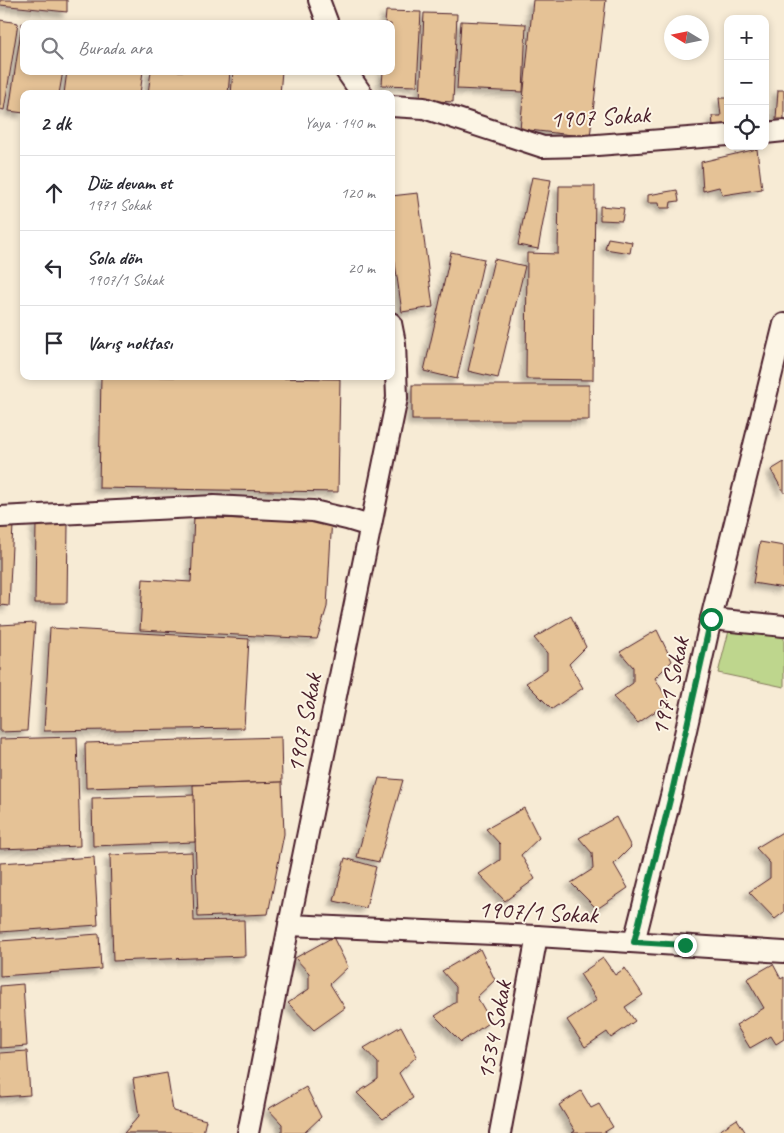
<!DOCTYPE html>
<html lang="tr">
<meta charset="utf-8">
<style>
body{margin:0;font-family:Caveat,sans-serif;background:#f7f7f7;color:#2b2b33}
.controls{position:absolute;right:15px;top:15px;display:grid;overflow:hidden;border-radius:10px;box-shadow:0 2px 8px #0003}
.controls button{width:45px;height:45px;display:grid;place-items:center;padding:0;border:0;border-bottom:1px solid #e1e1e2;background:#fff;color:#2b2b33;font:25px sans-serif}
.compass{position:absolute;left:664px;top:15px;width:45px;height:45px;border-radius:50%;background:#fff;box-shadow:0 2px 8px #0003;rotate:280deg}
.stop{position:absolute;width:15px;height:15px;margin:-11px;border:4px solid #0b8043;border-radius:50%;background:#fff}
.stop.end{background:#0b8043;border-color:#fff;box-shadow:0 1px 5px #0008}
.list{margin:0;padding:0;list-style:none}
h2{display:flex;justify-content:space-between;align-items:center;height:65px;margin:0;padding:0 20px;font-size:21px}
h2 small{font-size:16px;font-weight:400;color:#7c7c81}
.list li{display:grid;grid-template-columns:32px 1fr auto;gap:15px;align-items:center;box-sizing:border-box;height:75px;padding:0 20px;border-top:1px solid #e1e1e2}
.list b{display:block;font-size:19px;white-space:nowrap}
.list p{margin:0;font-size:16px;white-space:nowrap;color:#7c7c81}
.list em{font-size:16px;font-style:normal;color:#7c7c81}
.icon{flex:none;width:28px;height:28px;fill:none;stroke:currentColor;stroke-width:2;stroke-linecap:round;stroke-linejoin:round}
.map{position:relative;flex:none;width:784px;height:1133px;overflow:hidden}
.search{position:absolute;background:#fff;box-shadow:0 2px 8px #0003;left:20px;top:20px;width:375px;height:55px;display:flex;align-items:center;gap:12px;box-sizing:border-box;padding:0 18px;border-radius:10px;color:#7c7c81;font-size:19px}
.panel{position:absolute;background:#fff;box-shadow:0 2px 8px #0003;left:20px;top:90px;width:375px;height:290px;border-radius:10px}
.map>svg:first-child{display:block}
.green{fill:#bed68d;stroke:#847a5c}
.building{fill:#e5c296;stroke:#4a1f2b;filter:url(#shadow)}
.lines{fill:none;stroke-linecap:round;stroke-linejoin:round}
.street-casing{stroke:#4a1f2b;stroke-width:24}
.street{stroke:#fcf5e5;stroke-width:20}
.route{stroke:#0b8043;stroke-width:6}
.labels{text-anchor:middle;stroke-width:4;stroke-linejoin:round;paint-order:stroke}
.street-label{font-size:25px;fill:#4a1f2b;stroke:#fcf5e5}
</style>
<div class="map">
<svg width="784" height="1133" viewBox="0 0 784 1133">
<defs>
<filter id="shadow"><feDropShadow dx="-4.5" dy="4.5" stdDeviation="2.5" flood-color="#0004"/></filter>
</defs>
<rect width="100%" height="100%" fill="#f7ebd5"/>
<filter id="ink" filterUnits="userSpaceOnUse"><feTurbulence type="fractalNoise" baseFrequency=".02" numOctaves="2"/><feDisplacementMap in="SourceGraphic" scale="10" xChannelSelector="R" yChannelSelector="G"/><feConvolveMatrix kernelMatrix="1 2 1 2 8 2 1 2 1" color-interpolation-filters="sRGB"/></filter>
<g filter="url(#ink)">
<path class="green" d="M731 623 784 630V687L718 673Z"/>
<g class="building">
<path d="M0 0H67V12L0 5Z"/>
<path d="M533 0H606L590 137 520 129Z"/>
<path d="M386 11 421 12 417 86 382 85 383 71H391V24H385Z"/>
<path d="M424 13 457 14 453 102 420 100Z"/>
<path d="M0 20 18 23 4 110 0 109Z"/>
<path d="M461 21 526 24 523 92 457 89Z"/>
<path d="M22 23 24 24V71H63L59 94H24V113L9 111Z"/>
<path d="M67 71H143L140 94H64Z"/>
<path d="M151 71H230L228 94H148Z"/>
<path d="M233 71H282L280 94H231Z"/>
<path d="M778 90H784V119H776Z"/>
<path d="M719 98H728V125H713L712 116H721Z"/>
<path d="M757 149 762 189 723 195 719 187 703 191 701 162Z"/>
<path d="M532 177 551 180 538 249 518 245Z"/>
<path d="M559 186H595L593 380 526 379 527 253 558 254Z"/>
<path d="M677 190 679 201 671 202 670 208H660L659 203H648V195Z"/>
<path d="M418 193 433 307 402 312 391 235V196Z"/>
<path d="M600 206 624 208 622 221 600 220Z"/>
<path d="M608 238 632 242 630 253 605 249Z"/>
<path d="M451 252 484 259 457 379 424 371Z"/>
<path d="M494 259 525 266 498 378 468 371Z"/>
<path d="M101 376 340 379 338 492 99 488Z"/>
<rect x="412" y="385" width="177" height="35"/>
<path d="M784 462V493L771 470Z"/>
<path d="M243 511 332 516 327 607 317 639 140 630 143 579 191 582 194 517 242 519Z"/>
<path d="M36 522 68 523 67 603H35Z"/>
<path d="M0 524 13 525 9 606 0 605Z"/>
<path d="M760 542 784 546V588L753 583Z"/>
<path d="M571 616 586 647 569 664 583 688 552 709 526 683 547 669V653L534 638Z"/>
<path d="M35 623 27 731 0 732V625Z"/>
<path d="M50 628 249 639 244 728 44 731Z"/>
<path d="M657 630 672 661 655 678 669 702 638 723 613 697 633 683V667L620 652Z"/>
<path d="M77 737 80 846 0 849V739Z"/>
<path d="M281 737 282 782 86 788 85 743Z"/>
<path d="M379 778 403 780 379 862 357 857Z"/>
<path d="M282 782 284 834 268 914 198 917 193 785Z"/>
<path d="M194 795 195 842 93 846 92 798Z"/>
<path d="M524 808 539 838 521 855 535 879 505 901 479 874 500 860V844L486 829Z"/>
<path d="M616 817 631 847 614 864 628 888 597 909 571 883 593 869 592 853 579 838Z"/>
<path d="M784 831V912L775 919 749 892 770 878V863L756 848Z"/>
<path d="M192 852 194 921 244 920 245 956 113 961 110 855Z"/>
<path d="M94 857 98 925 0 932V863Z"/>
<path d="M345 858 376 867 366 908 334 901Z"/>
<path d="M99 934 101 969 0 976V941Z"/>
<path d="M333 937 348 967 330 984 345 1008 314 1030 288 1003 309 989V973L295 958Z"/>
<path d="M480 949 495 980 477 997 491 1021 461 1042 435 1016 456 1002V987L442 971Z"/>
<path d="M603 958 615 975 625 968 643 995 625 1007 635 1021 611 1038 607 1032 585 1047 567 1020 597 1000 580 974Z"/>
<path d="M773 964 781 979 784 977V1039L776 1044 771 1036 750 1048 736 1025 764 1008 747 979Z"/>
<path d="M23 984 27 1046 0 1048V986Z"/>
<path d="M401 1026 417 1056 399 1073 413 1098 383 1119 357 1093 378 1079V1063L364 1048Z"/>
<path d="M27 1051 30 1095 0 1097V1053Z"/>
<path d="M167 1073 173 1111 206 1120 203 1133H124L139 1116 133 1079Z"/>
<path d="M306 1087 321 1117 304 1133H282V1124L268 1109Z"/>
<path d="M581 1091 591 1108 599 1104 613 1127 603 1133H572L575 1131 559 1105Z"/>
<path d="M737 1119 746 1133H716Z"/>
</g>
<g class="lines">
<g class="street-casing">
<g id="street">
<path d="M319 0 328 24"/>
<path d="M346 71 362 94"/>
<path d="M391 106 424 108 543 147 584 146 728 135"/>
<path d="M765 133 784 131"/>
<path d="M0 517 214 506 313 511 347 519 370 526"/>
<path d="M711 619 784 626"/>
<path d="M289 925 537 936 784 952"/>
<path d="M634 942 672 792 711 619 784 324"/>
<path d="M248 1133 289 925 397 398 395 343 391 323"/>
<path d="M500 1133 537 936"/>
</g>
</g>
<use href="#street" class="street"/>
</g>
</g>
<g class="lines" filter="url(#ink)">
<path class="route" d="M685 945 634 942 672 792 711 619"/>
</g>
<g class="labels">
<g class="street-label">
<text transform="translate(600 116) rotate(-3)" y="9">1907 Sokak</text>
<text transform="translate(669 686) rotate(-77)" y="9">1971 Sokak</text>
<text transform="translate(303 723) rotate(-79)" y="9">1907 Sokak</text>
<text transform="translate(538 911) rotate(3)" y="9">1907/1 Sokak</text>
<text transform="translate(493 1030) rotate(-79)" y="9">1534 Sokak</text>
</g>
</g>
</svg>
<div class="controls">
<button>+</button>
<button>−</button>
<button><svg class="icon" aria-label="locate" viewBox="0 0 24 24"><circle cx="12" cy="12" r="6"/><path d="M12 2v4M12 18v4M2 12h4M18 12h4"/></svg></button>
</div>
<svg class="compass" viewBox="-18 -18 36 36"><path d="M0-13l5 13h-10z" fill="#e53935"/><path d="M0 13l5-13h-10z" fill="#7c7c81"/></svg>
<div class="stop" style="left:711px;top:619px"></div>
<div class="stop end" style="left:685px;top:945px"></div>
<div class="search"><svg class="icon" aria-label="search" viewBox="0 0 24 24"><circle cx="10" cy="10" r="6"/><path d="M15 15l6 6"/></svg>Burada ara</div>
<section class="panel">
<h2>2 dk<small>Yaya · 140 m</small></h2>
<ul class="list">
<li><svg class="icon" aria-label="ahead" viewBox="0 0 24 24"><path d="M12 20V5M6 11l6-6 6 6"/></svg><div><b>Düz devam et</b><p>1971 Sokak</p></div><em>120 m</em></li>
<li><svg class="icon" aria-label="left" viewBox="0 0 24 24"><path d="M17 20v-9H6M10 6l-5 5 5 5"/></svg><div><b>Sola dön</b><p>1907/1 Sokak</p></div><em>20 m</em></li>
<li><svg class="icon" aria-label="arrive" viewBox="0 0 24 24"><path d="M6 21V4h12l-3 4 3 4H6"/></svg><div><b>Varış noktası</b></div></li>
</ul>
</section>
</div>
